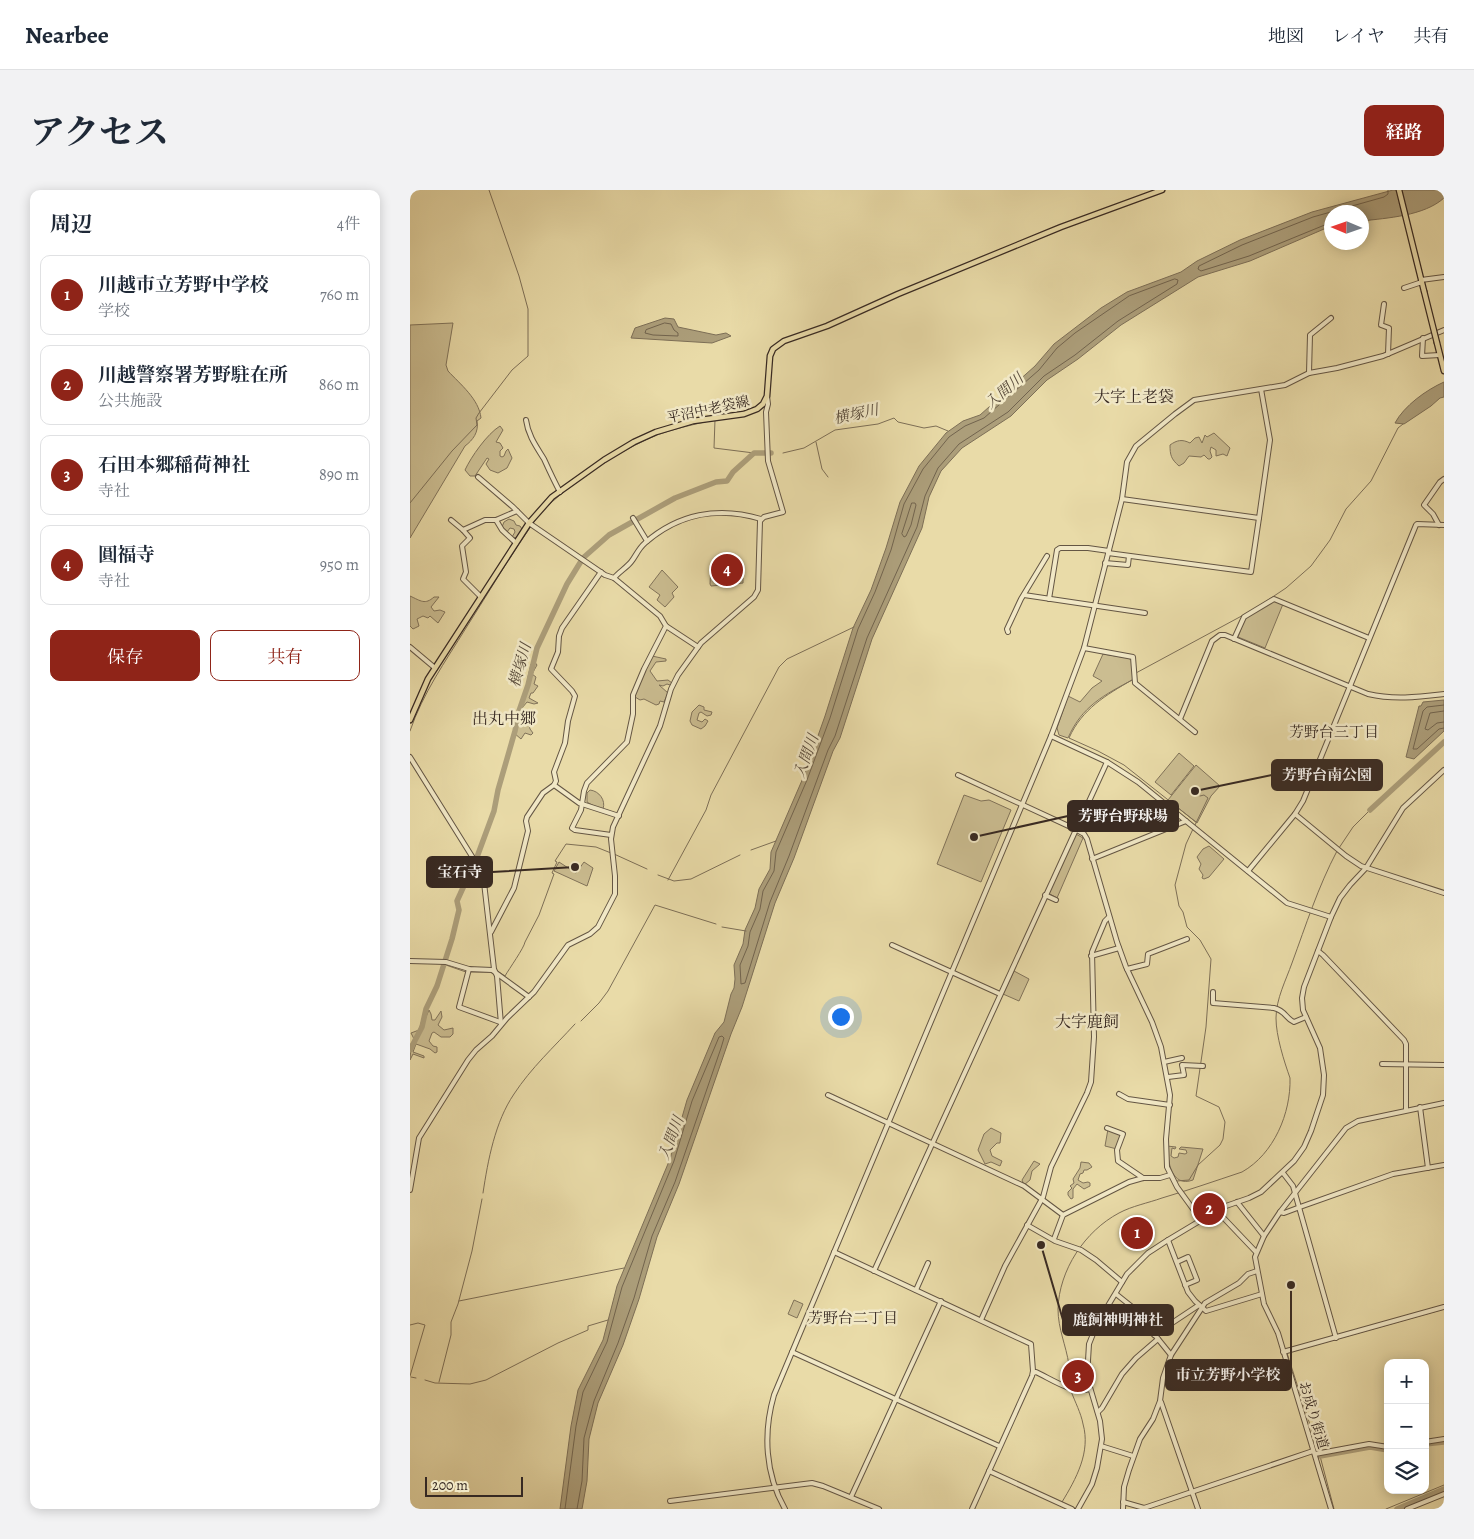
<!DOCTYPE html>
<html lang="ja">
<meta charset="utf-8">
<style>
body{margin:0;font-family:Alegreya,"Noto Serif JP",serif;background:#f2f2f3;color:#1f2937}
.controls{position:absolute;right:15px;bottom:15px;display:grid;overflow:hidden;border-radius:10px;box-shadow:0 2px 12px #0003}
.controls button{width:45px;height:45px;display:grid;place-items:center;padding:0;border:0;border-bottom:1px solid #e0e1e3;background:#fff;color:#1f2937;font:25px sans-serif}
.compass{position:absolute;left:914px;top:15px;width:45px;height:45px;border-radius:50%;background:#fff;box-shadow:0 2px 12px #0003;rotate:272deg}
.scale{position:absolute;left:15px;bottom:12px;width:98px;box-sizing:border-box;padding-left:5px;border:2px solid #372922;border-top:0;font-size:14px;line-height:18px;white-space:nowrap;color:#372922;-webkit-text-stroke:4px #f1e8c6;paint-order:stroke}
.you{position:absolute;left:430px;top:826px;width:18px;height:18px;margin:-12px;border:4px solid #fff;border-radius:50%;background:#1a73e8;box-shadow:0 0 0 8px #1a73e833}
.badge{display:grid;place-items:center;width:32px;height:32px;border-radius:50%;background:#8f2418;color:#fff;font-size:16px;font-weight:700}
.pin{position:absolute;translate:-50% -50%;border:2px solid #fff;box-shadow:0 1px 5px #0006}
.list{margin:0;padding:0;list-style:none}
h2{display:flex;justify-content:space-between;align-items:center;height:65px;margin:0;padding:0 20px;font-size:21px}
h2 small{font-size:16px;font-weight:400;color:#747a83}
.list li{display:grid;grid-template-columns:32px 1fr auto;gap:15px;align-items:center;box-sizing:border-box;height:80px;margin:0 10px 10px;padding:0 10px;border:1px solid #e0e1e3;border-radius:10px}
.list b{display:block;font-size:19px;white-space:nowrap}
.list p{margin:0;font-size:16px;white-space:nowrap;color:#747a83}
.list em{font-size:16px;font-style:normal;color:#747a83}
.actions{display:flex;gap:10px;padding:15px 20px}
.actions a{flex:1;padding:11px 0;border:1px solid #8f2418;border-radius:10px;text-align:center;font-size:18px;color:#8f2418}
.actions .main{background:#8f2418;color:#fff}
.icon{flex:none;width:28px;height:28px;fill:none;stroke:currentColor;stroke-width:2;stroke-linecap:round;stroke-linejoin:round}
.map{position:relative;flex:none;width:1034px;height:1319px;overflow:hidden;border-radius:10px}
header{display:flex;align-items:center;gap:30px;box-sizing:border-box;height:70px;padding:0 25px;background:#fff;border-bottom:1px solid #e0e1e3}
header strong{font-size:24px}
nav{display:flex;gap:28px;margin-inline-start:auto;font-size:18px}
.intro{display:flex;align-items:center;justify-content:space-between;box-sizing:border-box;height:120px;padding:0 30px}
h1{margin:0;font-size:35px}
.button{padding:12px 22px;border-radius:10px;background:#8f2418;color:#fff;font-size:18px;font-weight:700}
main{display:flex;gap:30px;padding:0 30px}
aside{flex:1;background:#fff;border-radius:10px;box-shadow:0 2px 12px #0003}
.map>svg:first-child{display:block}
.green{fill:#cbbd91;stroke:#81735a}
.water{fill:#ac9e7a;stroke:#7d6f57}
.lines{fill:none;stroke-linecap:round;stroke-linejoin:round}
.shore{stroke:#72644e;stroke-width:1}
.stream{stroke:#7d6f57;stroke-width:1}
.river{stroke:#ac9e7a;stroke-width:5.5}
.minor-casing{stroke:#645644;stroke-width:6}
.major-casing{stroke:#372922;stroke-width:7}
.minor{stroke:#f1e8c6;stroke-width:4}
.major{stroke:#e9dba8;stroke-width:4.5}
.major-bridge-casing{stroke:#372922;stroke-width:7;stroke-linecap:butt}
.major-bridge{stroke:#e9dba8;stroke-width:4.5}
.labels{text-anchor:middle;stroke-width:5;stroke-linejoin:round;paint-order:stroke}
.street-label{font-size:14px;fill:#372922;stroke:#f1e8c6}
.water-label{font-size:15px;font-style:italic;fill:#5a4c3c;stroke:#f1e8c6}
.neighbourhood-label{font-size:15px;fill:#372922;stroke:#f1e8c6}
.quarter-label{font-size:16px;fill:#372922;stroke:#f1e8c6}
.leader{fill:none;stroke:#372922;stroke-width:2}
.callout-dot{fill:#372922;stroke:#f1e8c6;stroke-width:2}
.callout{fill:#372922;stroke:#372922;stroke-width:2}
.callout-label{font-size:15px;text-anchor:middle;font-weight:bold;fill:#fff}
</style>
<header>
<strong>Nearbee</strong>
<nav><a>地図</a><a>レイヤ</a><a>共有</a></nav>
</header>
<div class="intro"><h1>アクセス</h1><a class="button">経路</a></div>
<main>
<aside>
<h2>周辺<small>4件</small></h2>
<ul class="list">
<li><span class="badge">1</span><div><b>川越市立芳野中学校</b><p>学校</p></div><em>760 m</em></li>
<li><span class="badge">2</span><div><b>川越警察署芳野駐在所</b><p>公共施設</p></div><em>860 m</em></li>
<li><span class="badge">3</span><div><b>石田本郷稲荷神社</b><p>寺社</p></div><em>890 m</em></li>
<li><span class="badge">4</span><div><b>圓福寺</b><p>寺社</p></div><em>950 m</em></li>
</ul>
<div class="actions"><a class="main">保存</a><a>共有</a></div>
</aside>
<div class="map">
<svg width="1034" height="1319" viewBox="0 0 1034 1319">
<rect width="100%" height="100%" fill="#e9dba8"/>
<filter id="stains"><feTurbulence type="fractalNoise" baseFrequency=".004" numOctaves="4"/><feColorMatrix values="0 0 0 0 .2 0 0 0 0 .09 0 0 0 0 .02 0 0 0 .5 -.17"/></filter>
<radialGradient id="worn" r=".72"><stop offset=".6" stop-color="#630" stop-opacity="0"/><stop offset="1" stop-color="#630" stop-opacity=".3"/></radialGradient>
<g class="green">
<path d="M43 133 36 175 38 181C50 194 69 209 71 228L67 231C69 242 63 250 55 256L0 348V135Z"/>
<path d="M90 236 93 240 86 252 90 253 93 258 90 261V266L92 267 94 266 96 261 98 259 102 268 97 278 88 283 80 280 76 274 79 269 77 268 65 286H60L55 280C61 267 77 244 90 236Z"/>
<path d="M804 243 820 258 817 266 813 264 806 266V260L801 257 800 261 802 267 800 269H798L794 265 791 267 779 266 774 273 769 276C761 269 760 265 760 255 767 250 772 249 780 253L785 248 789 247 792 253 795 245 797 247Z"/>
<path d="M99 329 104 331 106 335 110 336 112 339 106 348 102 347 105 342 104 339 100 338 97 342 92 337 94 332Z"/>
<path d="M301 375 307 376V379H316V382L326 383V387L333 388V393L301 396 300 394Z"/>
<path d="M252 380 268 397 262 403 264 407 255 417 247 410 250 405 239 397Z"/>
<path d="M0 406C11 411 15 415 24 407H29L21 417 24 421 30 420 35 422 28 433 20 426 18 428 13 426 7 429 9 436 3 439 0 436Z"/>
<path d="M865 410 873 414 855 458 828 447 835 428Z"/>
<path d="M693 464 718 468 722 470 724 489C694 505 672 516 658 548L649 545 647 538 658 506 670 512 682 498 692 491 683 486Z"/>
<path d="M242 466 256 469V471L246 472 240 481 247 491 258 490 262 493 260 495 257 494 253 496 249 495 258 503 254 512 250 511 249 514 246 515 234 509 230 510 225 507V501Z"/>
<path d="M124 471 127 475 122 484 126 487 124 494 128 496 123 503H121L119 508 128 513 124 514 117 512 112 518 111 527 118 530 120 539 123 543 121 545 115 543 111 549 104 543 106 534 108 531 110 520 118 499V487L121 474Z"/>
<path d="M289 515 294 517V520L302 522 301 525 297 526 291 522 289 523 287 530 292 532 295 529 298 531 295 536 291 539 282 535 280 531 282 522Z"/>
<path d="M769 563 784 576 761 605 745 592Z"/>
<path d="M786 575 810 596 801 606 787 633 758 610Z"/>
<path d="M180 600C189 601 196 610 193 619H189L177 612V603Z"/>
<path d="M554 605 571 611 579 610 601 620 571 692 527 674Z"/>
<path d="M666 644 673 648 647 708 638 703Z"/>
<path d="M799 656 814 669 799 687 794 689 792 688 793 685 789 679 791 674 787 667 793 659Z"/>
<path d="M149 672 166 683 174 672 183 678 177 696 144 681Z"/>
<path d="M604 781 619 789 609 811 593 804Z"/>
<path d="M19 820 21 824 22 830H25L31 821 32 827 28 835 34 840 43 838V844L40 847H31L24 842 22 843 19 851 23 856 27 857V862L25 863 20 859 6 854 3 862 14 866V868L3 864 0 870 1 854 4 849 1 843 9 840 12 830 15 829Z"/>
<path d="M581 938 591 943 590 953H587L580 960 582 966 592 971 590 976 581 972 575 974 568 960 574 944Z"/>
<path d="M698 939 712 944 707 959 695 956Z"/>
<path d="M757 956 766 957 765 959 762 958 761 966 764 968 768 967 769 963 775 964 777 963 776 960 769 959 771 957 793 959 783 990C761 998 758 971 757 956Z"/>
<path d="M624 971 630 974 622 981 620 990 614 995 612 990Z"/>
<path d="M671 972 679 973 682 977 677 980H674L673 983 670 984 668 990 673 993 678 992 680 993V996L674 999 667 994 663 999V1008L661 1009 658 1005V1002L662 998 660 996 664 993 663 989 670 978Z"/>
<path d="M384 1110 393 1114 387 1128 378 1124Z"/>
</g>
<g class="water">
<path d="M983 0H1034V8C1014 26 977 28 952 31V22H922L921 36 840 71 788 87 711 135 668 169 637 190 601 226 552 258 531 281 519 307 512 338 462 449 430 548 423 561 384 668 365 713 332 817 321 844 269 994 247 1047 229 1109 213 1155 188 1213 179 1249 177 1291 172 1319H150L161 1236 168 1200 193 1150 207 1096 260 969 277 910 305 843 314 832 321 804 324 798 325 789 324 775 333 754 335 740 345 718 349 699 360 679 361 662 393 588 415 526 443 438 461 400 476 358 490 312 509 276 536 243 553 231 570 225 625 176 644 154 691 118 717 102 771 82 787 71 830 50 902 22Z"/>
<path d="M255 128 264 129 268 137 306 145 316 143 321 146 302 153 221 148 225 138Z"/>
<path d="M1034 192V207L1030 208 1021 216 994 234 985 233C994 216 1016 200 1034 192Z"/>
<path d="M1034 510V541L1004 569 996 567 1009 516H1011L1013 512Z"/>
</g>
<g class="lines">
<g class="shore">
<path d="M922 32 839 66 791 81 788 79 789 76 832 55 903 27 974 7 978 4V0"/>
<path d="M765 89 768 90 767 94 708 131 665 165 634 186 598 222 549 254 528 278 515 306 507 337 457 448 425 546 418 560 379 666 360 712 335 793 331 794 330 775 338 756 340 742 350 719 353 701 364 681 366 662 397 590 420 528 448 439 465 402 481 360 494 314 513 279 539 247 555 236 574 228 629 180 647 158 665 143 719 106Z"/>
<path d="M255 133 261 134 264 140 268 143V146L243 145 235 143 236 140Z"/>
<path d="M502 313H505L506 315 501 335 496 346 494 347 492 344Z"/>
<path d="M1034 515 1017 517 1013 521 1003 559H1007L1029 539 1034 538"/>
<path d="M1034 521 1020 523 1015 539 1018 540 1027 533 1034 532"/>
<path d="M155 1319 166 1236 173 1202 197 1152 212 1097 264 971 282 911 309 847 312 846 314 848 311 858 265 992 242 1046 224 1108 208 1153 184 1211 174 1248 172 1291 167 1319"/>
</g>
<g class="stream">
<path d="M305 230 304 258 344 263"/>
<path d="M406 252 412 279 418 287"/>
<path d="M373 263 394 258 425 240 468 234 484 228 488 232 514 238 526 236 538 241"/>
<path d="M0 313 42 261 67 235 66 228 69 223 102 180 118 166V119L109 86 79 0"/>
<path d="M849 416 876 398 901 376 920 350 936 319 961 291 988 238 993 234"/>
<path d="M726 483 839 422"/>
<path d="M722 490C696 505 672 519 659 548L688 561 714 575 786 632"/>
<path d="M0 541C13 503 35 472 56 438 79 402 101 364 126 329 148 300 213 258 247 245 264 239 281 235 299 231"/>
<path d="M785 635 798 608 794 605 790 606"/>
<path d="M929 658 943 637 960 620"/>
<path d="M341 660 366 651"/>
<path d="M204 664 237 679"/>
<path d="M248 685 264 691 281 689 330 665"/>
<path d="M258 690 296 620 301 605 369 477 377 469 444 437"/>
<path d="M312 737 336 741"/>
<path d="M33 774 56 782"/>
<path d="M87 781 95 786C99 779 114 758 115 752L129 725 144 684 142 683 147 672 145 671 156 654 186 657 201 663"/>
<path d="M60 782H81"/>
<path d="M171 831 189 813 198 801 245 715 306 734"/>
<path d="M767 991 779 990 788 975 810 955 813 949 815 932 809 917 786 906 796 837 801 769 790 750 777 737 773 722 769 716 765 695 776 654 783 639"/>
<path d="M73 1003C78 970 85 932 104 904 121 878 144 857 165 834"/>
<path d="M49 1111 214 1078"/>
<path d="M0 1186 15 1135 8 1133 0 1135"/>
<path d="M1 1187 6 1188"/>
<path d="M15 1190 25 1193 60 1194 76 1190 148 1153 178 1140V1136L198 1130"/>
<path d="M29 1192 41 1145V1132L48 1114 62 1061 72 1009"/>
<path d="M660 1197C657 1189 661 1183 659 1175 656 1155 648 1139 648 1119 649 1080 675 1041 709 1023 722 1016 738 1013 752 1008 779 1000 805 991 832 982 864 964 881 923 880 888 874 871 866 846 866 828 866 809 876 790 882 773 896 735 908 697 927 661"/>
<path d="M652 1312C666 1289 681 1262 673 1234 671 1223 665 1212 661 1201"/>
<path d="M924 1319 910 1266 877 1163 1034 1119"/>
<path d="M976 1319 1034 1295"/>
</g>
<g class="river">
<path d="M960 620 1034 552"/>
<path d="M0 860 12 837 16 819 27 796 42 749 49 720 47 711 67 667 84 621 88 600 105 541 109 521 118 495 127 458 157 394 173 368 199 345 265 308 306 292 317 291 323 282 344 263H361"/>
<path d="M1015 1254 1034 1252"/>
<path d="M910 1266 960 1257 978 1260"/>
<path d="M987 1319 1034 1299"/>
</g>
<g class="minor-casing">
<g id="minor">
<path d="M1011 90 1034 87"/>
<path d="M994 98 1012 92"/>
<path d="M974 114 971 135 979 138 978 164"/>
<path d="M1013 148 1012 166 1030 165"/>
<path d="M899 183 900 145 921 128"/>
<path d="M116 230C118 245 126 256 134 269 139 280 144 291 150 302"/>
<path d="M68 287 103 317 119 333 195 385 204 388 250 426 256 436 234 479 223 505V524L217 552 177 593 174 601 171 620 162 638 165 640 201 645"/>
<path d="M712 309 849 328 860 250 851 199"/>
<path d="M223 328 237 351"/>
<path d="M41 330 53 340 60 348 52 356 56 382 53 389 71 407"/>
<path d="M86 330 92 340 106 353"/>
<path d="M1029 335 1023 324 1014 315 1030 292 1034 289"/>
<path d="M53 340 75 330H86L107 321"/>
<path d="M698 363 841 382 849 328"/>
<path d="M695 373 718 375 719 366"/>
<path d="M204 388C209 382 216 378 221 372 226 366 228 359 235 353 268 324 308 316 351 329"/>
<path d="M614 405 735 423"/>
<path d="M639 409 647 360 650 358H678L699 361"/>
<path d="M256 436 288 457"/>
<path d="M598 442 597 439 611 409 637 366"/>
<path d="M824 449 834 427 864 409 959 448"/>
<path d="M0 457 25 478"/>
<path d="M674 458 723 467 725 493 785 542"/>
<path d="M770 529 802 451 810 445H815L958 504C984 510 1008 507 1034 504"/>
<path d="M641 546 697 572 728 592 877 713 921 727"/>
<path d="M0 567 73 684 84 779 87 786 91 834"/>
<path d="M548 585 665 639 674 644 677 649 707 752 716 777 742 832 751 857 760 905 756 949 757 977 767 997 791 1030"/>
<path d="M144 595 169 613 209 626"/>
<path d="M885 624 936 666 951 676 1034 703"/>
<path d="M682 669 776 631"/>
<path d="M838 681 885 624 893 611 1006 335 1007 334 1034 335"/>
<path d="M635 705 646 710"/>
<path d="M81 742 104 698 118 641 116 631 117 627 133 603 144 595 146 591 144 582 155 553 158 531 165 506 162 501 141 479 148 462 149 446 152 438 191 382"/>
<path d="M482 755 590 804"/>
<path d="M908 761 913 765 994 850 996 854V920"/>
<path d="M681 766 709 758"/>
<path d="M0 771 36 772 59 779 82 780 119 807"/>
<path d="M59 779 49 817 90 832"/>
<path d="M717 779 737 774 738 764 777 749"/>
<path d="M803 802V813L864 818C876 821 875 828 884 832L896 827"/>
<path d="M754 872 772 868"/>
<path d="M972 874 1034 875"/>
<path d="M758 887 774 885 772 875 793 876"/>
<path d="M709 904 718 909 760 915"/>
<path d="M418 905 614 996 653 1025"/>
<path d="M1010 917 1018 978"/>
<path d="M697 938 713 944 707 960 708 971 733 988"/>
<path d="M873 983 883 996 926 1148"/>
<path d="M0 1000 9 948 58 870 66 860 82 846 97 828 124 802 158 755 180 744 188 737 205 704V686L201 649 203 637 250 536 261 499 268 485 291 453 344 407 348 400 350 331 354 327 373 322 358 271 356 222 358 214 357 206"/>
<path d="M827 1012 854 1046"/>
<path d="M807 1021 846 1062"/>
<path d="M870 1022 874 1023 890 1017 983 984 1034 975"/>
<path d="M617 1035 645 1051 671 1060 686 1070 712 1092"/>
<path d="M644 1049 653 1025 719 992 733 988H750L760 985"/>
<path d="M758 1050 778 1102 785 1111 796 1121 852 1104"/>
<path d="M424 1062 621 1154 623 1181 622 1186 562 1319"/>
<path d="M767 1072 778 1067 787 1090 775 1095"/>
<path d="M464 1081 697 572"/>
<path d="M506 1100 518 1073"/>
<path d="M706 1104 731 1124 736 1134 761 1165"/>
<path d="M571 1130 595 1076 633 1007 641 977 677 903 681 892 684 847 682 762 695 731 699 727"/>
<path d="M744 1145 789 1115"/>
<path d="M382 1162 589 1256"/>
<path d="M873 1162 1034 1117"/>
<path d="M623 1183 626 1182C643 1190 662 1204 680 1199"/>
<path d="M751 1212 788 1319"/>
<path d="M688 1222 692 1218 712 1184 726 1168 748 1149"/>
<path d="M1015 1252 1034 1249"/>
<path d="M691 1256 723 1266"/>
<path d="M905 1264 959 1254 978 1257"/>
<path d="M579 1281 662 1319"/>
<path d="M441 1307 531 1111"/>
<path d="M260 1311 402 1293 413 1296 469 1319"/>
<path d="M713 1312 734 1318 740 1316 903 1261"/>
<path d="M375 1319C355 1284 353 1243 364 1205L641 546 674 458 712 309 717 272 726 256 765 224 784 210 875 195 899 183 927 178 973 166 1034 140"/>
<path d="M668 1319 682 1294 687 1278 692 1249 690 1231 677 1187 679 1154 687 1134 717 1084 738 1063 758 1050 813 1017 839 1008 851 1002 884 971 894 957 901 941 913 905 914 885 910 858 893 820 892 808 894 797 921 727 930 708 940 695 956 678 993 618 1034 580"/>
<path d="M713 1319 714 1297 719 1280 730 1249 743 1229 750 1211 753 1188 761 1165 795 1113 829 1093 838 1084 847 1081"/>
<path d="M921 1319 868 1143 854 1114 845 1067 854 1046 870 1022 936 938 948 931 1034 913"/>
<path d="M997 1319 1034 1304"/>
</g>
</g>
<g class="major-casing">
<g id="major">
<path d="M989 0 1014 101"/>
<path d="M1027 153 1034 181"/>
<path d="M0 530 18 489 119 333 142 307 194 270 224 252 246 242 283 231 334 224 347 219 353 214 357 206 360 166 363 159 374 151 417 136 488 104 651 37 752 0"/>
</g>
</g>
<use href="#minor" class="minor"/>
<use href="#major" class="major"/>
<g class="major-bridge-casing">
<path id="major-bridge" d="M1014 101 1027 153"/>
</g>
<use href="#major-bridge" class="major-bridge"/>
</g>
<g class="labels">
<g class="street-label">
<text transform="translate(298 219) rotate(-12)" y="5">平沼中老袋線</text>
<text transform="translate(904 1225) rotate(73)" y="5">お成り街道</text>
</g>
<g class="water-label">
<text transform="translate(594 201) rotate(-41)" y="5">入間川</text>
<text transform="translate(446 224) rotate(-12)" y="5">横塚川</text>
<text transform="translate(110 475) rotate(-74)" y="5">横塚川</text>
<text transform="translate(396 566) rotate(-70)" y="5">入間川</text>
<text transform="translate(261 948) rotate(-69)" y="5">入間川</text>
</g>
<g class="neighbourhood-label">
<text x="924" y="547">芳野台三丁目</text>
<text x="443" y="1133">芳野台二丁目</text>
</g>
<g class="quarter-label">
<text x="724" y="212">大字上老袋</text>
<text x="94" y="534">出丸中郷</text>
<text x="677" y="837">大字鹿飼</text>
</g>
</g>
<path class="leader" d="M785 601L862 585M564 647L658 626M165 677L82 682M631 1055L653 1130M881 1095L881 1185"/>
<g class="callout-dot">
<circle cx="785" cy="601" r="5"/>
<circle cx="564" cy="647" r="5"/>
<circle cx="165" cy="677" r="5"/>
<circle cx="631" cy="1055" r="5"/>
<circle cx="881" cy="1095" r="5"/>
</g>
<g class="callout">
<rect x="862" y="570" width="110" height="30" rx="5"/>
<rect x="658" y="611" width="110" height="30" rx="5"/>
<rect x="17" y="667" width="65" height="30" rx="5"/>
<rect x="653" y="1115" width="110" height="30" rx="5"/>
<rect x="756" y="1170" width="125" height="30" rx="5"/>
</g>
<g class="callout-label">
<text x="917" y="590">芳野台南公園</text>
<text x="713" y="631">芳野台野球場</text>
<text x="50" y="687">宝石寺</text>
<text x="708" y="1135">鹿飼神明神社</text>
<text x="818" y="1190">市立芳野小学校</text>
</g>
<rect width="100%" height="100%" filter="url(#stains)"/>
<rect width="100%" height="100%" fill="url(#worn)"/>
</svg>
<div class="controls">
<button>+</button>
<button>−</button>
<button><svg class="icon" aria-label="layers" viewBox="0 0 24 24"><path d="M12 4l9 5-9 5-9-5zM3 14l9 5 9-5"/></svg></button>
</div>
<svg class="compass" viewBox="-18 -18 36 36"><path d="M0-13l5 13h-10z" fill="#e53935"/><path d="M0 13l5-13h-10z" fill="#747a83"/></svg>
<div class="scale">200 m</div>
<div class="you"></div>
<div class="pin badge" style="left:727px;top:1043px">1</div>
<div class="pin badge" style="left:799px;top:1019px">2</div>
<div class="pin badge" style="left:668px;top:1186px">3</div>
<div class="pin badge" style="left:317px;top:380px">4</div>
</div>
</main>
